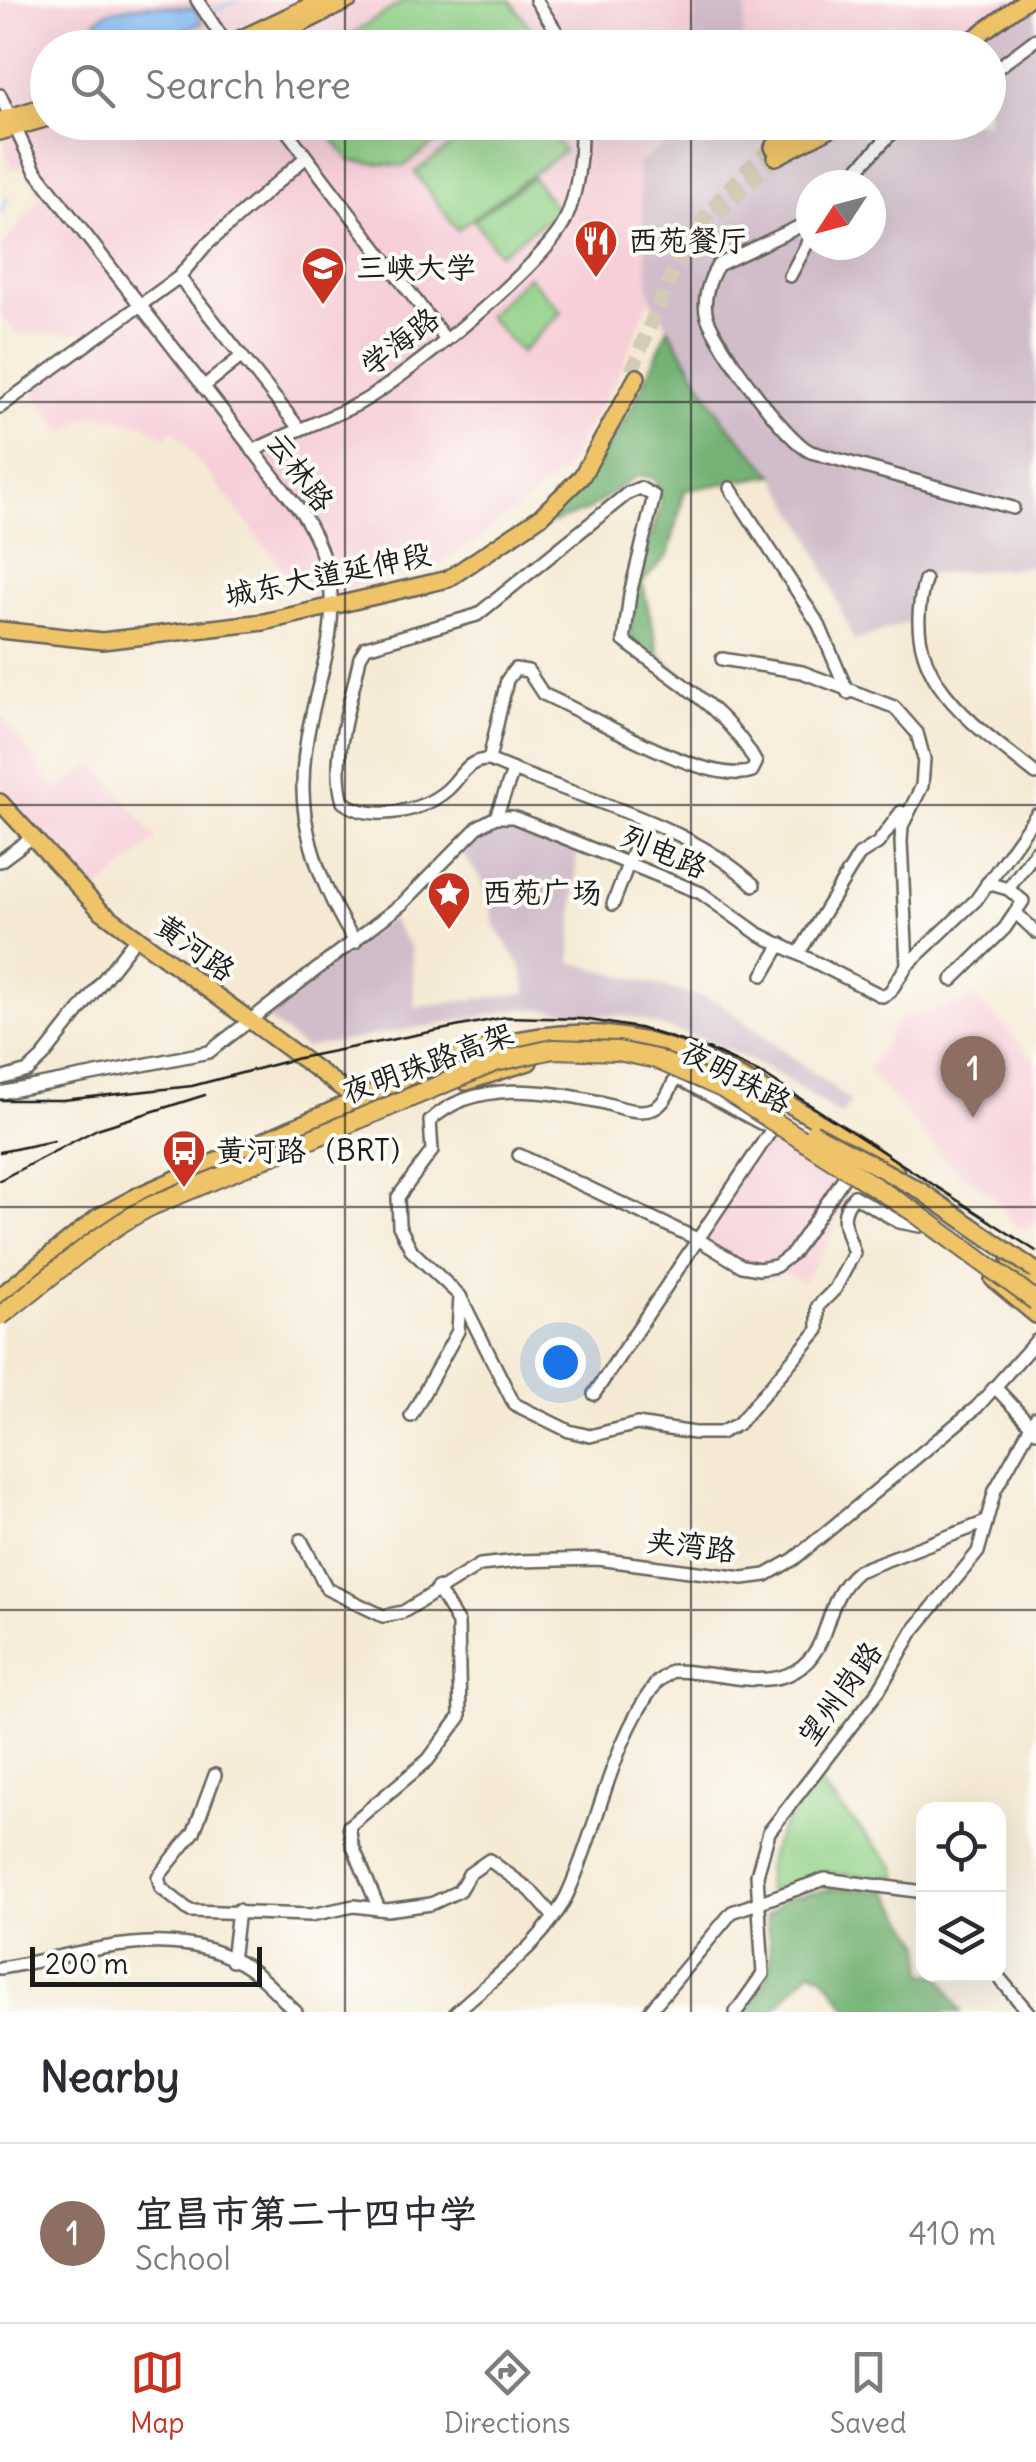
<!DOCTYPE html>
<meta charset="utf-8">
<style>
body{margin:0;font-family:Delius,"LXGW WenKai TC",sans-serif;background:#f2f2f3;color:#2b2b33}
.controls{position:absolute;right:30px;bottom:30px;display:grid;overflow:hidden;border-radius:20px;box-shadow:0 10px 40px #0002}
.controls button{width:90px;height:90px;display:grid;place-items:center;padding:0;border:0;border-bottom:2px solid #e1e1e2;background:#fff;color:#2b2b33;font:50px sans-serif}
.compass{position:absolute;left:796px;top:170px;width:90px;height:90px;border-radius:50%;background:#fff;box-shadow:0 10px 40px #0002;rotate:234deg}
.scale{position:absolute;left:30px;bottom:25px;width:232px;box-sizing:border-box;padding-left:10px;border:5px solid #1c1c1c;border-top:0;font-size:28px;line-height:35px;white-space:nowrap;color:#1c1c1c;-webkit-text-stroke:8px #fdfcf7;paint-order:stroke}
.you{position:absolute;left:560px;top:1362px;width:35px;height:35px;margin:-25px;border:8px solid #fff;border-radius:50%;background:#1a73e8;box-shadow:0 0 0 15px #1a73e833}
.badge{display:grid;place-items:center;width:65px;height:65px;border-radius:50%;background:#c8321e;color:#fff;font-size:32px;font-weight:700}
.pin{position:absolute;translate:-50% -82px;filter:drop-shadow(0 2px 5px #0008)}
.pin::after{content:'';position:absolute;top:52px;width:35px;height:30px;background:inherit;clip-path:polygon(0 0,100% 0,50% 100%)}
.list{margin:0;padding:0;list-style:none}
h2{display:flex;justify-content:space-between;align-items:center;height:130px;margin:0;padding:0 40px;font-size:42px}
h2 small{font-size:32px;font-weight:400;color:#7c7c81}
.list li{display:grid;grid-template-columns:65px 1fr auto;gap:30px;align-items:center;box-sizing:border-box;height:180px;padding:0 40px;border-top:2px solid #e1e1e2}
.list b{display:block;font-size:38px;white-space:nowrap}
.list p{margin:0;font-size:32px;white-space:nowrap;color:#7c7c81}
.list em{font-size:32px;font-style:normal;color:#7c7c81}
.icon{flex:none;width:55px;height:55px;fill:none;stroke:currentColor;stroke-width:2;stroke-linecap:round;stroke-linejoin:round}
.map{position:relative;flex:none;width:1036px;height:2012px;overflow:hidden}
.search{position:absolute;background:#fff;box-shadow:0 10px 40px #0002;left:30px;right:30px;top:30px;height:110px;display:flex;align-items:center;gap:25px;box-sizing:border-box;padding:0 35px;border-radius:55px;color:#7c7c81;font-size:38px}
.sheet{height:310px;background:#fff}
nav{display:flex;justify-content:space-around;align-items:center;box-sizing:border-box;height:140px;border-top:2px solid #e1e1e2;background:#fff;font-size:28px;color:#7c7c81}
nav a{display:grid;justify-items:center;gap:5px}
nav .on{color:#c8321e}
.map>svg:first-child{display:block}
.built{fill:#f6cfd8}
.industrial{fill:#d1bdca;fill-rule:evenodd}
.green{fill:#91d188;stroke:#567652;stroke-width:2.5}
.forest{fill:#74b374;stroke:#486848;stroke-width:2.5}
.water{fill:#84bcf4;stroke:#506c88;stroke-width:2.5}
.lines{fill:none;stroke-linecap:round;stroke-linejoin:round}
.stream{stroke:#84bcf4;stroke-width:2.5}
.major-tunnel{stroke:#d4cab8;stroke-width:15;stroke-dasharray:15 8;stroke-linecap:butt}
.minor-casing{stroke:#68645c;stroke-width:16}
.major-casing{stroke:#68645c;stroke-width:20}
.minor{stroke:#fff;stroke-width:11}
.major{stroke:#efc469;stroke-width:15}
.rail{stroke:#1c1c1c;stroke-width:2.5}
.major-bridge-casing{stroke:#68645c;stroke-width:20;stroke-linecap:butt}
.highway-bridge-casing{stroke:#68645c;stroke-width:22;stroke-linecap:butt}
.major-bridge{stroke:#efc469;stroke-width:15}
.highway-bridge{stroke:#efc469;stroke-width:18}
.grid{fill:none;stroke:#1c1c1c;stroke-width:2.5;stroke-opacity:0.55}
.labels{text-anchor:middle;stroke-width:8;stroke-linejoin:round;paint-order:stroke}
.poi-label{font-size:30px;fill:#1c1c1c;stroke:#fdfcf7;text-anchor:start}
.street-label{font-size:30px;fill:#1c1c1c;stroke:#fdfcf7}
</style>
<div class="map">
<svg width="1036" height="2012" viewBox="0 0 1036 2012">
<rect width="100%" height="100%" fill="#fdfcf7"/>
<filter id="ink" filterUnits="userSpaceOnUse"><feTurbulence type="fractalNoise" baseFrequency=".01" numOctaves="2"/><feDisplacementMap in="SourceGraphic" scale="20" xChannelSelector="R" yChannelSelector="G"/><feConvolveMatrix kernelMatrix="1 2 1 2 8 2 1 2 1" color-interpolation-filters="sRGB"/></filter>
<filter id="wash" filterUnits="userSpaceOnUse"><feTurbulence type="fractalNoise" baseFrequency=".0048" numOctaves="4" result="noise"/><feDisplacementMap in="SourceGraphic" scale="40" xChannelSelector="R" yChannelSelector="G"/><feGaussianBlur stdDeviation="2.25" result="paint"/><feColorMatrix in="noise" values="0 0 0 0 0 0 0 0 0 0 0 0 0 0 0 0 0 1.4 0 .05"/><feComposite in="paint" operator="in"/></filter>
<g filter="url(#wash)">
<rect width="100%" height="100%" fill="#f5e9d3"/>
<g class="built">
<path d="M0 0H697L689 47 48 48V122L678 123 676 139 637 164 650 297 623 365 562 473 468 547 432 567 307 599 174 430 165 437 144 424 100 415 83 419 65 433 25 382 89 333H18L0 314V249L39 199 27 166 11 168 0 126Z"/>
<path d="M748 0H1011L945 47 741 48Z"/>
<path d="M0 713 56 790 96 763 157 839 98 890 0 790Z"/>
<path d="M974 995 1036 1062V1224L1018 1228 992 1195 951 1166 869 1070 899 1018 967 1002Z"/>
<path d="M762 1131 849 1185 829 1242 803 1282 783 1272 763 1280 690 1240 723 1199Z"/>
</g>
<g class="industrial">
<path d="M697 0H748L741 47H690Z"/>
<path d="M1011 0H1036V566L923 575 909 622 854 641 810 535 774 475 724 421 650 297 637 163 676 139 678 123 988 122V48L945 47ZM811 185H871V245H811Z"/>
<path d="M506 821 577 848 571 962 717 1001 851 1101 841 1116 781 1076 730 1050 634 1017 527 1008 304 1048 265 1017 390 918 411 948 415 1007 527 993 522 968 496 928 482 880 460 851 482 831Z"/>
</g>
<g class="green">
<path d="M405 0H510L543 46 332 47Z"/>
<path d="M321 123H461L404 166 350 161Z"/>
<path d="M483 123H543L564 151 457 230 415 172Z"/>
<path d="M533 177 558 211 499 254 474 220Z"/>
<path d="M528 276 562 312 521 352 487 316Z"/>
<path d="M817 1782 896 1868 897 1878 822 1873 768 1892C761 1845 790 1817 817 1782Z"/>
</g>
<g class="forest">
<path d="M668 328 724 421 774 475 685 490 668 555 642 582 660 657 701 694 630 651V599L661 505 654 478 638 475 588 510 546 525C602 467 639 402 668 328Z"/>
<path d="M835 1888 888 1891 923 1945 924 1974 940 1975 961 2012H851L823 1975 810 1970 772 2012H746C775 1975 772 1960 766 1915L788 1898Z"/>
</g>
<path class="water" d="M147 5 194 8 203 23 134 47H72C106 15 92 10 147 5Z"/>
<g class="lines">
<g class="stream">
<path d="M212 11 239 0"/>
<path d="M0 212 7 199"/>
</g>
</g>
</g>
<g filter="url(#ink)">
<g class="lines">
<g class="major-tunnel">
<path d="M717 214 776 157"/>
<path d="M632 371C670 274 691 216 773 147"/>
</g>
<g class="minor-casing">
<g id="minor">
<path d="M197 0 229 48"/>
<path d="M536 0 567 48"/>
<path d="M988 75 1036 39"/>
<path d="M0 95 35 170 302 513C369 621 301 681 303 790 304 843 327 898 355 942"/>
<path d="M280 122 446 340"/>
<path d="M843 185 902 122"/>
<path d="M811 221 718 265C709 279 702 301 707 317 717 345 785 440 811 452L1013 508"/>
<path d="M790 276 811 236"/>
<path d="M203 387 241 357"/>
<path d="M0 407 179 277"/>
<path d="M298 427 179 277 205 246 305 158"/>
<path d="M253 451C287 433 324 421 358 404 402 381 546 263 565 221 578 192 582 154 581 122"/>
<path d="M730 488 819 625 848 693"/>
<path d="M925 580C897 677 969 720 1036 774"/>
<path d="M722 659 802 672 894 707 917 733 924 759 922 786 902 826 901 842 907 965"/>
<path d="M489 760 507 680 515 669 528 671 543 694C589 714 707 787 752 771L756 763C728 709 670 677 624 641L630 594 654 496 640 488 628 493 477 615 366 647 360 657C351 703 330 757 343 802 371 822 420 813 447 790 461 778 466 759 489 760 573 797 687 822 754 885"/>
<path d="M496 817 513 771"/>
<path d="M0 861 31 838"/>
<path d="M1008 889 1036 851"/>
<path d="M613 904 644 822"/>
<path d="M1017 914 1036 932"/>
<path d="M799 953 859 855 878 843 901 812"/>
<path d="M763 975 781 944"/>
<path d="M952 980 1005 928 1023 901 1008 889 987 883"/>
<path d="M0 1079 28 1071 43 1057 136 938"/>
<path d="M0 1093 209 1052 402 904 479 826 496 817H513L701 893 757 933 882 996 890 992 907 965 976 900 1036 815"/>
<path d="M519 1155 699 1240 742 1266 759 1269 776 1266 793 1253 845 1176"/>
<path d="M460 1296 514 1404 569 1431 590 1436 637 1424 694 1433H720L738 1424 818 1330V1306L835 1289 854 1253C847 1230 836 1217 854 1196L899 1222 920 1226"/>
<path d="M995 1387 1036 1431"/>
<path d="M411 1416 458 1331 460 1296 412 1251 399 1226 398 1197 432 1151 430 1121C473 1079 547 1090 600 1102 617 1106 636 1115 653 1109 665 1104 670 1090 675 1079L683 1081 760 1123 774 1126 594 1394"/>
<path d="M301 1540 327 1589 383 1616 403 1612 480 1565 518 1561 598 1559 743 1578 766 1575 794 1559 977 1407 1036 1341"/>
<path d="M215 1775 194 1832 158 1877 161 1888 190 1911 311 1915 354 1906 387 1910 431 1904 459 1891 469 1874 489 1860 530 1890 554 1917"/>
<path d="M379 1909 352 1844 349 1826 428 1760 460 1717 458 1623 437 1588"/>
<path d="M232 1961 238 1910"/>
<path d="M0 1968C79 1956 176 1917 250 1969 267 1981 281 1998 296 2012"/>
<path d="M996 1974 1028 2012"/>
<path d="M456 2012C494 1977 545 1942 567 1895 599 1826 610 1744 657 1682L672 1671C731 1671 800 1707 825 1630 833 1606 838 1587 858 1571L986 1522"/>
<path d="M649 2012 732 1912 825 1879 924 1892"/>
<path d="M736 2012 763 1974 757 1875 769 1832 879 1690 913 1631 978 1552 995 1490 1036 1417"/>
</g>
</g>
<g class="major-casing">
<g id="major">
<path d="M221 48 322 0"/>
<path d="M253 48 349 0"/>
<path d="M961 48 1026 0"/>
<path d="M0 120 48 105"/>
<path d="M0 132 48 118"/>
<path d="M773 147 817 122"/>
<path d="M776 157 843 122"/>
<path d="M0 630 102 641 264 622 448 579 540 517 582 476 637 377"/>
<path d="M0 802 100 910 362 1103"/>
<path d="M466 1082 529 1062"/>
<path d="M1010 1259 1036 1284"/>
<path d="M993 1279 1036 1315"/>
<path d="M0 1296 98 1217 139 1195 445 1061C582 1010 670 1032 792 1106 827 1127 864 1147 896 1172"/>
</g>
</g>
<use href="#minor" class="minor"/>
<use href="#major" class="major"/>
<g class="rail">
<path d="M0 1100H63L192 1086 299 1058 506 1017 583 1019 639 1028 708 1049 764 1075 1036 1251"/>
<path d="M0 1152 54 1141"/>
<path d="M0 1180 97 1129 205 1095"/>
</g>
<g class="major-bridge-casing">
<path id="major-bridge" d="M813 1132 921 1191 1036 1271"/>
</g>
<g class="highway-bridge-casing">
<path id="highway-bridge" d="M0 1316C51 1278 94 1235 151 1206L495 1062 553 1049 618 1051 656 1059 722 1088 914 1212 1036 1301"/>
</g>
<use href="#major-bridge" class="major-bridge"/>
<use href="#highway-bridge" class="highway-bridge"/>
</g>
</g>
<path class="grid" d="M345 0V48M691 0V48M345 122V2012M691 122V2012M0 402H1036M0 805H1036M0 1207H1036M0 1610H1036"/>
<defs>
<g id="restaurant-pin" transform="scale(2.25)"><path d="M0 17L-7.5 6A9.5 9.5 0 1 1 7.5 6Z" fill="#c8321e" stroke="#fdfcf7"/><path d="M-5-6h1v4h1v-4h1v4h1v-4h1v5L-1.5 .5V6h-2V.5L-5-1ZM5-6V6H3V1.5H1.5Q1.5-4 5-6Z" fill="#fff"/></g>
<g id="university-pin" transform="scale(2.25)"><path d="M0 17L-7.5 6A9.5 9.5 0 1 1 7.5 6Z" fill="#c8321e" stroke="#fdfcf7"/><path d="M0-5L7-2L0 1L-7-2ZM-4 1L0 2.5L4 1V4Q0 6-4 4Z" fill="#fff"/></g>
<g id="sight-pin" transform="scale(2.25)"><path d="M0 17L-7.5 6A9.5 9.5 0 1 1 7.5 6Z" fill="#c8321e" stroke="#fdfcf7"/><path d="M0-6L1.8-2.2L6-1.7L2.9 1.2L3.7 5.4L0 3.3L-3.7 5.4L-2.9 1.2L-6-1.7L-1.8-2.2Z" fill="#fff"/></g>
<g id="bus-pin" transform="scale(2.25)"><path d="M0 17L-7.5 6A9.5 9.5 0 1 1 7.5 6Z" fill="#c8321e" stroke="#fdfcf7"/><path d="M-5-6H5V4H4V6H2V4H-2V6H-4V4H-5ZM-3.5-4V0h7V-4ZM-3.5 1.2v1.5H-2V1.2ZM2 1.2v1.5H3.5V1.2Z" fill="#fff"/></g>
</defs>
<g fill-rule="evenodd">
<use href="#restaurant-pin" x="596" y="241"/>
<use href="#university-pin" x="323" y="268"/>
<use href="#sight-pin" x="449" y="893"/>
<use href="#bus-pin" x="184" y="1151"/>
</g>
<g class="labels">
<g class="poi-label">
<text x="628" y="251">西苑餐厅</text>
<text x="356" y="278">三峡大学</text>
<text x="482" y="903">西苑广场</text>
<text x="216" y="1161">黄河路（BRT）</text>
</g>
<g class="street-label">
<text transform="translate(400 342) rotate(-38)" y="10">学海路</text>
<text transform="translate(300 472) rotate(53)" y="10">云林路</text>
<text transform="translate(328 575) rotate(-12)" y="10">城东大道延伸段</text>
<text transform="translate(664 852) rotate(23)" y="10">列电路</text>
<text transform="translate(195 948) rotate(36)" y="10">黄河路</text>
<text transform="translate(428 1063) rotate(-20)" y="10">夜明珠路高架</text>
<text transform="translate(736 1077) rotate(28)" y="10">夜明珠路</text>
<text transform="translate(691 1546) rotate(7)" y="10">夹湾路</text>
<text transform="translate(840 1694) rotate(-54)" y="10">望州岗路</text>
</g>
</g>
</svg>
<div class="controls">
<button><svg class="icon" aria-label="locate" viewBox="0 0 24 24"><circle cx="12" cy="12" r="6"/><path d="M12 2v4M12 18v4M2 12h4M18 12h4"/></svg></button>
<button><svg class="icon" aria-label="layers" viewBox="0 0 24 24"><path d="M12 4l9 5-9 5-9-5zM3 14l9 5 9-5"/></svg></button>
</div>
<svg class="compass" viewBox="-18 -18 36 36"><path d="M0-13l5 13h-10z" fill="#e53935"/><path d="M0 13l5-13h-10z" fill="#7c7c81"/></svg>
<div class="scale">200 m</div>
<div class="you"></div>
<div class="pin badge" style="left:973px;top:1118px;background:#8d6e63">1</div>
<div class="search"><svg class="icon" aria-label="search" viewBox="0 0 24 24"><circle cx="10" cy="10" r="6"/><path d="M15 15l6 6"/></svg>Search here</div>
</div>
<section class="sheet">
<h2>Nearby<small></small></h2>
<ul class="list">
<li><span class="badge" style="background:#8d6e63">1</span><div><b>宜昌市第二十四中学</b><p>School</p></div><em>410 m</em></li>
</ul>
</section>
<nav>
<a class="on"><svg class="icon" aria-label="map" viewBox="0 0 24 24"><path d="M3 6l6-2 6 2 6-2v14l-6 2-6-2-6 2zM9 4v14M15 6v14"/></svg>Map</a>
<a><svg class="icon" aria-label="directions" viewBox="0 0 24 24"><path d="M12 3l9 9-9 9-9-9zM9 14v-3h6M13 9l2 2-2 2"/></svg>Directions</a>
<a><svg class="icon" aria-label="saved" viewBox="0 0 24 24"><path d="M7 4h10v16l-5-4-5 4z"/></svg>Saved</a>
</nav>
